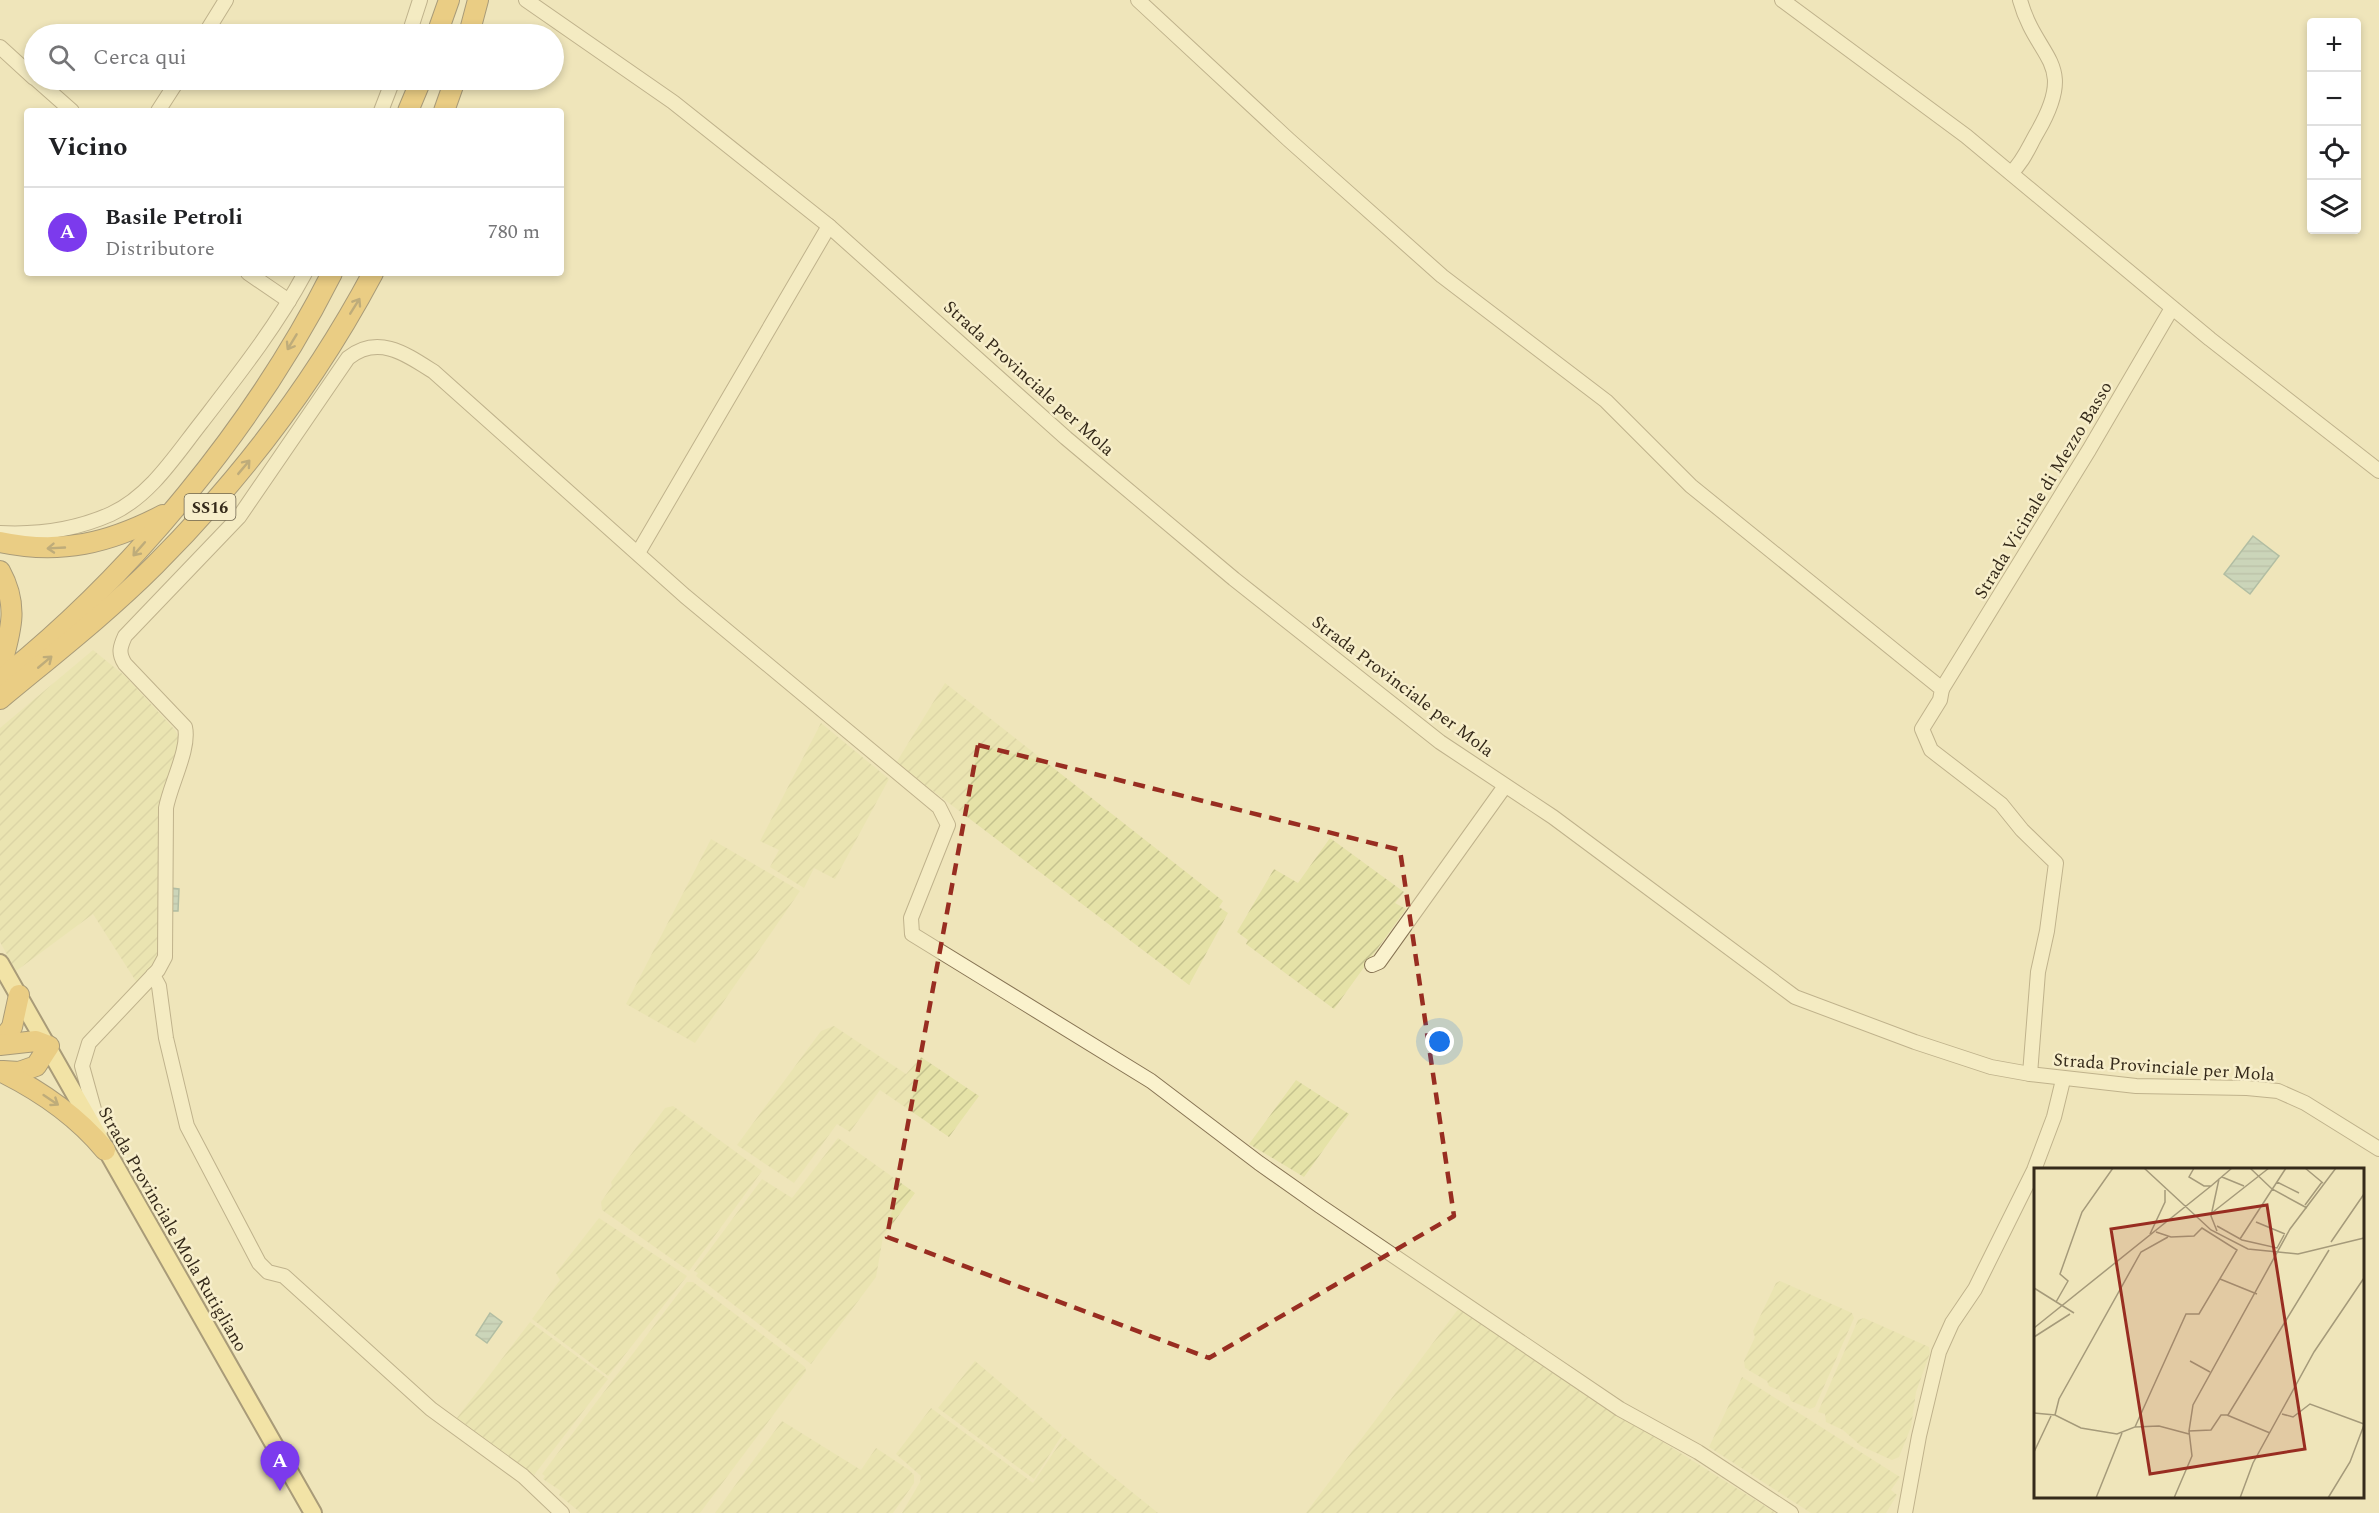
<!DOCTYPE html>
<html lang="it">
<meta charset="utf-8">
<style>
body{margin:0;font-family:Spectral,serif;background:#f2f2f2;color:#202124}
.controls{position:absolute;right:18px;top:18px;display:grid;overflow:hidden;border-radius:6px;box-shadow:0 3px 9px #0003}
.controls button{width:54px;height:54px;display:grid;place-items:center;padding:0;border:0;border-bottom:2px solid #e0e0e0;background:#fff;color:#202124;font:30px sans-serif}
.you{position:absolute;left:1440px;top:1042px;width:21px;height:21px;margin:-15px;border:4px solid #fff;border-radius:50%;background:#1a73e8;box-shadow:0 0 0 9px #1a73e833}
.badge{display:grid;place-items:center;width:39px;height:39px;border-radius:50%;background:#7c3aed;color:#fff;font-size:20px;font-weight:700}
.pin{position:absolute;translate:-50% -50px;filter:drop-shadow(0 2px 3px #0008)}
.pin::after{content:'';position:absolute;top:32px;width:21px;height:18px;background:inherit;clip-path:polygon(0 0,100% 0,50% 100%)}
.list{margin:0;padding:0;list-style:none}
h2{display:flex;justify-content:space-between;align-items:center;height:78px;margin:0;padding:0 24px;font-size:26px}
h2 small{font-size:20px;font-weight:400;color:#757577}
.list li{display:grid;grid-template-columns:39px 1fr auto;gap:18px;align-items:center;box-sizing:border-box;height:90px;padding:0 24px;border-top:2px solid #e0e0e0}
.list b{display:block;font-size:22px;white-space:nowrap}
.list p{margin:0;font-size:20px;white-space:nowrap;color:#757577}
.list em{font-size:20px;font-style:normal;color:#757577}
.icon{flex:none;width:33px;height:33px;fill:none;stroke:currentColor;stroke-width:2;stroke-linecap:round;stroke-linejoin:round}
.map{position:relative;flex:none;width:2379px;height:1513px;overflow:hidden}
.search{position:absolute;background:#fff;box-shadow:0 3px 9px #0003;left:24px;top:24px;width:540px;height:66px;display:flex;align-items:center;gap:15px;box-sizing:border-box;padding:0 21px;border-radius:33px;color:#757577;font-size:22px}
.panel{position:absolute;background:#fff;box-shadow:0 3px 9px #0003;left:24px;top:108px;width:540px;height:168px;border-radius:6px}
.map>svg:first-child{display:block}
.farmland{fill:url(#farmland-furrows)}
.water{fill:url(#water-rules);stroke:#678d87;stroke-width:1.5}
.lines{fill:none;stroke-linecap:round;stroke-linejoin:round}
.minor-casing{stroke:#877454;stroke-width:16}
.major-casing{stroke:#544129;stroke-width:20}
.highway-casing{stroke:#544129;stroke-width:22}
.minor{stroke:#faf2cd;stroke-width:14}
.major{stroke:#f6e18e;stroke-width:16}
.highway{stroke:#e5af44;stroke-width:20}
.oneway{stroke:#84662d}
.marked{fill:none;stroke:#982d21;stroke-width:4.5;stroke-dasharray:12 8;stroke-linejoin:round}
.labels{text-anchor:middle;stroke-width:5;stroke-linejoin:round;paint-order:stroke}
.shield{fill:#f7eeca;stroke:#6f654f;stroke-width:1.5}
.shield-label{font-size:16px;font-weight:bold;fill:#352a1a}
.street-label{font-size:18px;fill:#352a1a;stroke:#f7eeca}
.inset-road{fill:none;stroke:#a59a7a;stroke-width:1.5}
.view{fill:#982d21;fill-opacity:0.15;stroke:#982d21;stroke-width:3}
.inset-edge{fill:none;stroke:#352a1a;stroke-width:3}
</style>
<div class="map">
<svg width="2379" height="1513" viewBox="0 0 2379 1513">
<defs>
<pattern id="farmland-furrows" width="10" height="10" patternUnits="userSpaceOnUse" patternTransform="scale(1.5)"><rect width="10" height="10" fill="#e5e2a7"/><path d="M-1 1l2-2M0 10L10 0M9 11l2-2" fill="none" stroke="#c5c28f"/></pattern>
<pattern id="water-rules" width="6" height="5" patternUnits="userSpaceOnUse" patternTransform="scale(1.5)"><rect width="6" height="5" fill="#9fc0b9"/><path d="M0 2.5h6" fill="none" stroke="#829c96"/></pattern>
</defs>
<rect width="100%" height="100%" fill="#efe5ba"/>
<g class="farmland">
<path d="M93 650 125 676 175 730 180 739 162 806 158 955 151 970 137 983 93 914 16 971 0 942V728Z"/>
<path d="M945 683 1223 901 1219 907 1228 913 1189 985 896 763Z"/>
<path d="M821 723 889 779 835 879 814 868 804 888 770 867 779 850 760 841Z"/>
<path d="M1330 838 1404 892 1395 903 1406 909 1334 1009 1246 944 1248 940 1237 932 1274 869 1298 883Z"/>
<path d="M711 839 800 891 695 1043 626 1004Z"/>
<path d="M834 1026 906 1074 921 1057 979 1096 949 1137 880 1090 850 1132 837 1124 794 1183 737 1145 821 1031Z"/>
<path d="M1296 1080 1349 1114 1304 1177 1249 1144Z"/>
<path d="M673 1106 762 1171 689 1271 602 1210 601 1202 612 1186 611 1182 665 1108Z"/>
<path d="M838 1138 915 1193 883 1237 876 1277 811 1364 696 1276 698 1273 694 1271 762 1179 792 1198Z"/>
<path d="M599 1218 687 1276 608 1376 532 1319 560 1280 556 1273Z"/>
<path d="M1780 1281 1852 1313 1854 1318 1815 1407 1810 1409 1791 1401 1789 1395 1769 1386 1767 1381 1745 1368 1744 1361 1755 1337 1753 1331 1776 1283Z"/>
<path d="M687 1282H693L805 1367 806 1371 700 1513H581L559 1495 561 1491 543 1479 545 1476 542 1474Z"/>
<path d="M1459 1308 1623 1417 1776 1513H1306Z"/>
<path d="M1864 1318 1929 1347 1930 1353 1916 1392 1911 1427 1899 1457 1892 1460 1861 1446 1843 1430 1826 1422 1825 1414 1818 1412 1858 1320Z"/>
<path d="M530 1322 608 1379 534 1475 457 1418Z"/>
<path d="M975 1361 1062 1435 1034 1479 938 1408Z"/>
<path d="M1742 1377 1900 1477 1891 1490 1897 1495 1886 1513H1811L1709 1447Z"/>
<path d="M931 1408 1033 1483 1064 1437 1158 1513H902L920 1482 921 1476 896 1454Z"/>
<path d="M782 1421 861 1470 876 1448 909 1470 914 1475V1483L893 1513H715Z"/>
</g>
<g class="water">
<path d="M2253 536 2279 556 2250 594 2224 574Z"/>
<path d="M171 888 179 889 178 911H171Z"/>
<path d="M490 1313 502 1322 487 1343 476 1335Z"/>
</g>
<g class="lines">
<g class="minor-casing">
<g id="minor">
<path d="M526 0 673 102 829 226 1066 438 1234 579 1440 742 1553 817 1795 997 1915 1042 1991 1067 2030 1074 2136 1086 2247 1088 2278 1091 2305 1103 2379 1149"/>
<path d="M1138 0 1289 140 1442 276 1606 401 1691 486 1942 689 1940 700 1922 729 1931 750 2001 804 2022 830 2056 863 2047 931 2038 972 2030 1074"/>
<path d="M1782 0 1966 136 2210 339 2379 471"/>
<path d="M205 34 226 0"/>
<path d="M409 34 420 0"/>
<path d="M0 47 34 78"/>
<path d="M37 80 72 111"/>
<path d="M158 111 178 80"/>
<path d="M381 111 393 80"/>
<path d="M2011 173C2024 161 2029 146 2038 131 2078 61 2037 61 2020 0"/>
<path d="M248 273 289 301"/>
<path d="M0 533C39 535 75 530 111 514 150 496 175 456 201 423 238 375 276 327 305 273"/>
<path d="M638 553 829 226"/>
<path d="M1942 689 2089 450 2172 308"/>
<path d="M1372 965 1379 962 1505 786"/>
<path d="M153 975 159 986 166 1038 187 1126 259 1263 268 1272 284 1276 431 1409 523 1476 562 1513"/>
<path d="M100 1131 82 1066 89 1043 158 970 165 957 166 808C170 785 190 749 185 727L125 664C118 653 120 647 125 636L239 517 348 358C378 334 406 354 434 372L685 596 939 807 948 825 911 918 912 934 1151 1081 1259 1163 1320 1206 1620 1409 1698 1452 1791 1513"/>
<path d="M1905 1513 1919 1436 1939 1352 1952 1323 1975 1289 2034 1170 2054 1117 2063 1080"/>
</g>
</g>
<g class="major-casing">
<path id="major" d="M0 963 313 1513"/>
</g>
<g class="highway-casing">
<g id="highway">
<path d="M437 34 449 0"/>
<path d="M469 34 478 0"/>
<path d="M408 111 421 80"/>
<path d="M444 111 455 80"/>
<path d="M0 542C61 555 109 543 163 515"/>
<path d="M0 571C20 607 10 633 0 670"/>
<path d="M0 680C132 575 256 424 332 273"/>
<path d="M0 699C53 655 107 613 155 565 241 479 316 380 373 273"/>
<path d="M0 1043 12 1027 19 995"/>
<path d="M0 1045 36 1041 49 1046 36 1066 19 1072 3 1071"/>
<path d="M0 1071C41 1091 76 1115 105 1150"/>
</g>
</g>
<use href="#minor" class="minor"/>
<use href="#major" class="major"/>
<use href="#highway" class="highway"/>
</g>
<defs><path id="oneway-shaft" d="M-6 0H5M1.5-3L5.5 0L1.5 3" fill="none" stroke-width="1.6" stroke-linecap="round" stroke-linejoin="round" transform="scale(1.5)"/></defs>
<g class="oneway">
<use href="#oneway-shaft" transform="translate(355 306) rotate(-58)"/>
<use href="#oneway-shaft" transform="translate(292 342) rotate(121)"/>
<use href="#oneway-shaft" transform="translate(244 467) rotate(-50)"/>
<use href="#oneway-shaft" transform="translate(56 548) rotate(177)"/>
<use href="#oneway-shaft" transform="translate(139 549) rotate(131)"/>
<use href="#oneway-shaft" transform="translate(45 662) rotate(-40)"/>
<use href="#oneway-shaft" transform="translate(51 1100) rotate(34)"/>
</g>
<path d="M0 0H2379V1513H0ZM978 745 1400 850 1454 1216 1209 1358 887 1237Z" fill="#efe5ba" fill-opacity=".55" fill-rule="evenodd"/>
<path class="marked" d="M978 745 1400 850 1454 1216 1209 1358 887 1237Z"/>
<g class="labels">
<rect class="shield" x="184.5" y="494" width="51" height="26" rx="4.5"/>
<g class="shield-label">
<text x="210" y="513">SS16</text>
</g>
<g class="street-label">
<text transform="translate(1029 378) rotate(42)" y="6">Strada Provinciale per Mola</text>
<text transform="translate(2043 490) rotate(-59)" y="6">Strada Vicinale di Mezzo Basso</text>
<text transform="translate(1403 686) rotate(37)" y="6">Strada Provinciale per Mola</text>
<text transform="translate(2164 1067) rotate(4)" y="6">Strada Provinciale per Mola</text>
<text transform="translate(173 1229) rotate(60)" y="6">Strada Provinciale Mola Rutigliano</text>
</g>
</g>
<g transform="translate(2034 1168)">
<rect width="330" height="330" fill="#efe5ba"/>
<path class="inset-road" d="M110 0 177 62 214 81 264 86 330 70M160 0 155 9 170 18H177L198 0M216 0 238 21 273 40M271 0 289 15M188 9 210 18M243 14 265 25M271 37 288 14M179 44 235 0M222 54 251 66M183 58 208 72 243 80 250 67M183 63 177 48 185 11M116 66 131 34V22M206 71 252 0M297 74 330 26M186 111 223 126M0 120 40 145M22 134 34 113 26 106 48 44 79 0M0 160 177 18M0 169 36 146M156 193 176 204M0 245 21 247 47 260 83 266 101 259 152 146H165L203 82 168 60 160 68 137 69 122 64M248 246 259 249 276 236 330 256M21 247 25 231 107 84 134 69M193 247 236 265M101 259 125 258 155 266M155 263 177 262 187 247H194L295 82M0 284 17 248M62 330 88 265M140 330 158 288 155 263 159 237 256 61 302 0M206 330 219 295 280 184 330 110M294 330 316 294 330 257"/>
<path class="view" d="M233 37 271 281 116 306 77 61Z"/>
<rect width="330" height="330" class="inset-edge"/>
</g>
</svg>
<div class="controls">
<button>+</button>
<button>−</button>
<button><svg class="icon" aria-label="locate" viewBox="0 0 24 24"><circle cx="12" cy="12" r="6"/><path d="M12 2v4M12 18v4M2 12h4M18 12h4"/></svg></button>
<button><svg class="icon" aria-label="layers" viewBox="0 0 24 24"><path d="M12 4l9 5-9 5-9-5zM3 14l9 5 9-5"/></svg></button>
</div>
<div class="you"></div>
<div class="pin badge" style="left:280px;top:1491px">A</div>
<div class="search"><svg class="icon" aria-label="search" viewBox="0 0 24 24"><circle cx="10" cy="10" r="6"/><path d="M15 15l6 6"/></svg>Cerca qui</div>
<section class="panel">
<h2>Vicino<small></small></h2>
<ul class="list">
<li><span class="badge">A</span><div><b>Basile Petroli</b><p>Distributore</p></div><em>780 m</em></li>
</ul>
</section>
</div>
